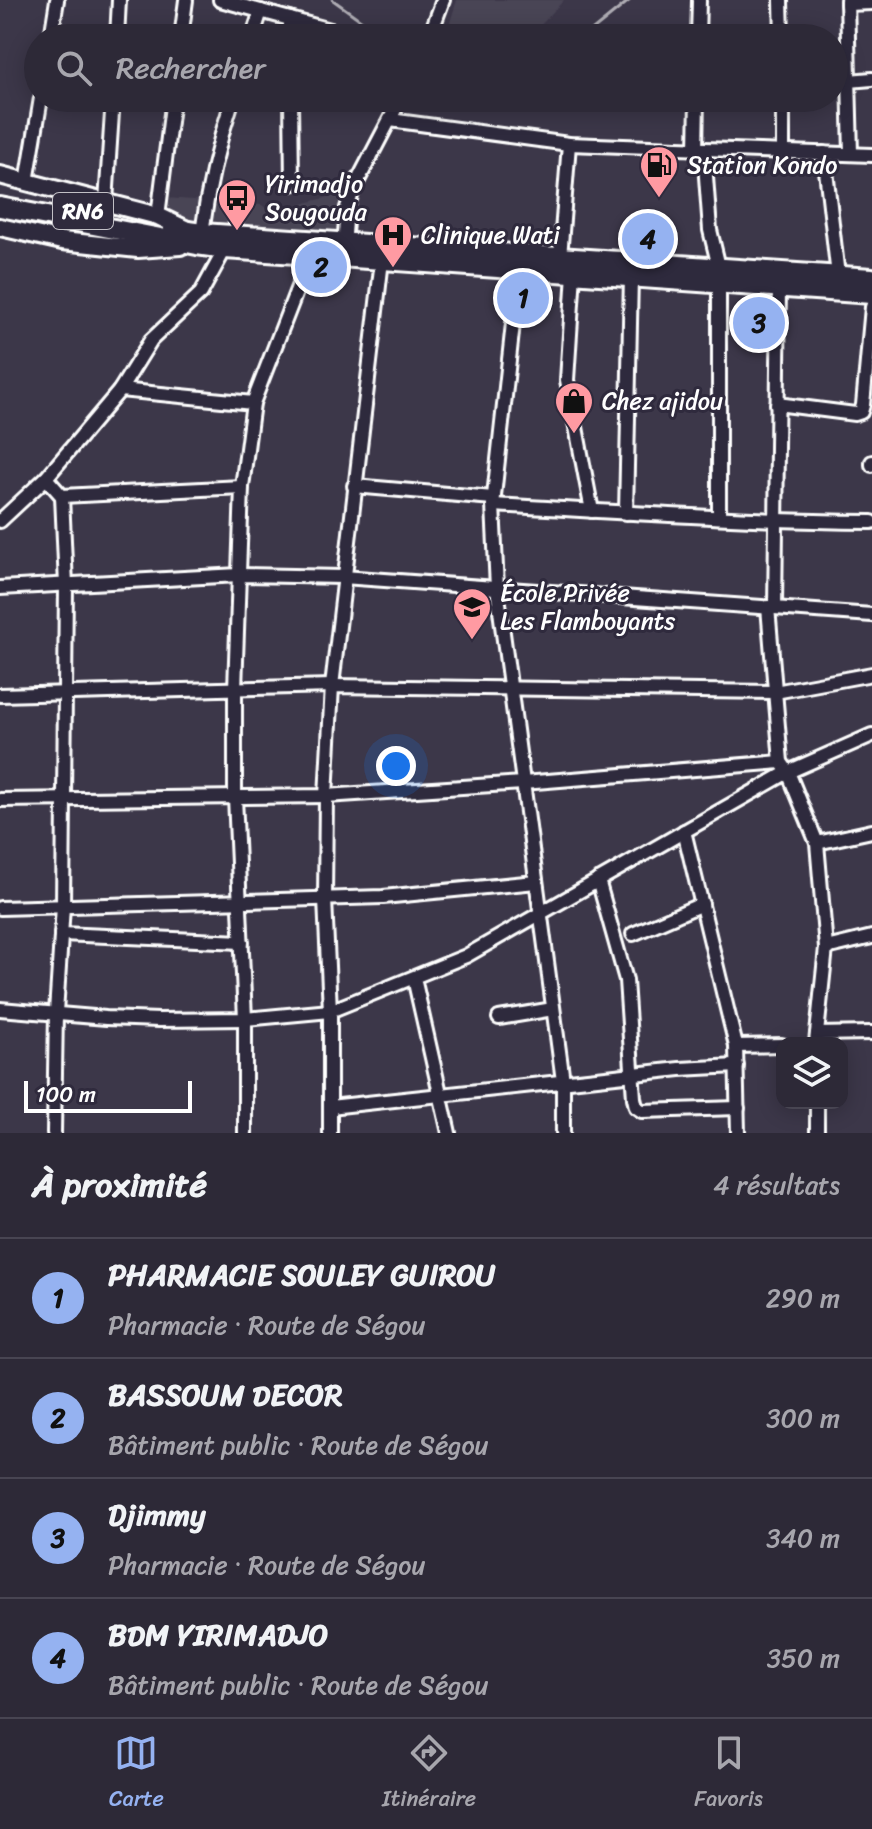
<!DOCTYPE html>
<html lang="fr">
<meta charset="utf-8">
<style>
body{margin:0;font-family:Sriracha,sans-serif;background:#35313f;color:#f1f3f6}
.controls{position:absolute;right:24px;bottom:24px;display:grid;overflow:hidden;border-radius:16px;box-shadow:0 4px 20px #0003}
.controls button{width:72px;height:72px;display:grid;place-items:center;padding:0;border:0;border-bottom:2px solid #484552;background:#2d2937;color:#f1f3f6;font:40px sans-serif}
.scale{position:absolute;left:24px;bottom:20px;width:168px;box-sizing:border-box;padding-left:8px;border:4px solid #fff;border-top:0;font-size:22px;line-height:28px;white-space:nowrap;color:#fff;-webkit-text-stroke:6px #2f2a3d;paint-order:stroke}
.you{position:absolute;left:396px;top:766px;width:28px;height:28px;margin:-20px;border:6px solid #fff;border-radius:50%;background:#1a73e8;box-shadow:0 0 0 12px #1a73e833}
.badge{display:grid;place-items:center;width:52px;height:52px;border-radius:50%;background:#95b2f1;color:#111;font-size:26px;font-weight:700}
.pin{position:absolute;translate:-50% -50%;border:4px solid #fff;box-shadow:0 2px 8px #0006}
.list{margin:0;padding:0;list-style:none}
h2{display:flex;justify-content:space-between;align-items:center;height:104px;margin:0;padding:0 32px;font-size:34px}
h2 small{font-size:26px;font-weight:400;color:#a7a6ad}
.list li{display:grid;grid-template-columns:52px 1fr auto;gap:24px;align-items:center;box-sizing:border-box;height:120px;padding:0 32px;border-top:2px solid #484552}
.list b{display:block;font-size:30px;white-space:nowrap}
.list p{margin:0;font-size:26px;white-space:nowrap;color:#a7a6ad}
.list em{font-size:26px;font-style:normal;color:#a7a6ad}
.icon{flex:none;width:44px;height:44px;fill:none;stroke:currentColor;stroke-width:2;stroke-linecap:round;stroke-linejoin:round}
.map{position:relative;flex:none;width:872px;height:1133px;overflow:hidden}
.search{position:absolute;background:#2d2937;box-shadow:0 4px 20px #0003;left:24px;right:24px;top:24px;height:88px;display:flex;align-items:center;gap:20px;box-sizing:border-box;padding:0 28px;border-radius:44px;color:#a7a6ad;font-size:30px}
.sheet{height:584px;background:#2d2937}
nav{display:flex;justify-content:space-around;align-items:center;box-sizing:border-box;height:112px;border-top:2px solid #484552;background:#2d2937;font-size:22px;color:#a7a6ad}
nav a{display:grid;justify-items:center;gap:4px}
nav .on{color:#95b2f1}
.map>svg:first-child{display:block}
.built{fill:#494455}
.lines{fill:none;stroke-linecap:round;stroke-linejoin:round}
.stream{stroke:#afadb4;stroke-width:3}
.minor-casing{stroke:#fff;stroke-width:18}
.major-casing{stroke:#fff;stroke-width:22}
.highway-casing{stroke:#fff;stroke-width:24}
.minor{stroke:#2f2a3d;stroke-width:12}
.major{stroke:#2f2a3d;stroke-width:16}
.highway{stroke:#2f2a3d;stroke-width:18}
.labels{text-anchor:middle;stroke-width:6;stroke-linejoin:round;paint-order:stroke}
.shield{fill:#2f2a3d;stroke:#c1bfc5;stroke-width:2}
.shield-label{font-size:22px;font-weight:bold;fill:#fff}
.poi-label{font-size:24px;fill:#fff;stroke:#2f2a3d;text-anchor:start}
</style>
<div class="map">
<svg width="872" height="1133" viewBox="0 0 872 1133">
<rect width="100%" height="100%" fill="#3c3749"/>
<filter id="ink" filterUnits="userSpaceOnUse"><feTurbulence type="fractalNoise" baseFrequency=".0125" numOctaves="2"/><feDisplacementMap in="SourceGraphic" scale="16" xChannelSelector="R" yChannelSelector="G"/><feConvolveMatrix kernelMatrix="1 2 1 2 8 2 1 2 1" color-interpolation-filters="sRGB"/></filter>
<g filter="url(#ink)">
<g class="built">
<path d="M457 0H564L529 38H445Z"/>
<path d="M344 193 342 240 167 226 166 198 262 205 273 214 309 202Z"/>
</g>
<g class="lines">
<g class="stream">
<path d="M333 0 376 31 394 38"/>
<path d="M583 38 630 0"/>
</g>
<g class="minor-casing">
<g id="minor">
<path d="M220 0 334 31"/>
<path d="M781 0 782 38"/>
<path d="M847 0 851 154"/>
<path d="M847 4 872 3"/>
<path d="M290 19V38"/>
<path d="M51 38 57 0"/>
<path d="M117 38 119 0"/>
<path d="M181 38 186 0"/>
<path d="M252 38 261 11"/>
<path d="M429 38 443 0"/>
<path d="M698 38 699 0"/>
<path d="M849 81 872 79"/>
<path d="M291 98 292 184"/>
<path d="M783 98V152"/>
<path d="M390 120 569 144 872 155"/>
<path d="M696 150 697 98"/>
<path d="M704 150 710 230 719 267"/>
<path d="M824 153 838 276"/>
<path d="M27 182 41 98"/>
<path d="M106 202 113 98"/>
<path d="M158 216 173 98"/>
<path d="M202 233C208 186 218 143 233 98"/>
<path d="M344 247 347 208 353 190 401 98"/>
<path d="M560 257 569 144"/>
<path d="M519 269 493 505 497 588 563 1081V1133"/>
<path d="M574 273 567 380 592 511"/>
<path d="M719 283V517"/>
<path d="M120 390 253 403"/>
<path d="M777 404 855 414 861 412 863 405 872 307"/>
<path d="M872 462V465"/>
<path d="M46 478 62 496 66 585 63 906 56 1012 54 1133"/>
<path d="M354 486 493 498"/>
<path d="M62 496 242 487"/>
<path d="M493 505C619 512 745 521 872 522"/>
<path d="M626 513 631 276"/>
<path d="M0 521 46 478 120 390 151 340 201 293 225 249"/>
<path d="M0 588 239 575 343 577 872 615"/>
<path d="M768 607 781 762 788 772 817 843 826 948 816 1043"/>
<path d="M775 608 779 288"/>
<path d="M0 695 332 686 775 692 872 674"/>
<path d="M0 800 326 796 523 783 781 762"/>
<path d="M684 831 736 1046 738 1133"/>
<path d="M817 843 872 831"/>
<path d="M598 880 626 980 634 1098 636 1107 642 1111 738 1108"/>
<path d="M0 908 383 897 536 882"/>
<path d="M61 934 242 942"/>
<path d="M633 934 702 904"/>
<path d="M826 948 872 937"/>
<path d="M414 978 449 1133"/>
<path d="M0 1009 106 1018 159 1020 245 1019 330 1011 466 956 788 772 872 735"/>
<path d="M499 1018 553 1009"/>
<path d="M817 1034 872 1033"/>
<path d="M736 1046 782 1045"/>
<path d="M330 1107 680 1069 737 1066"/>
<path d="M245 1133V1019L235 797V689L242 487 253 403 310 256"/>
<path d="M330 1133V1011L325 899 326 796 332 686 382 260"/>
<path d="M817 1133V1103"/>
</g>
</g>
<g class="major-casing">
<g id="major">
<path d="M0 175 158 216 187 230"/>
<path d="M0 227 62 241 138 249 180 246"/>
</g>
</g>
<g class="highway-casing">
<g id="highway">
<path d="M0 207 197 245 225 249 872 294"/>
<path d="M173 229 202 233 872 278"/>
</g>
</g>
<use href="#minor" class="minor"/>
<use href="#major" class="major"/>
<use href="#highway" class="highway"/>
</g>
</g>
<defs>
<g id="fuel-pin" transform="scale(2)"><path d="M0 17L-7.5 6A9.5 9.5 0 1 1 7.5 6Z" fill="#ff9aa2" stroke="#2f2a3d"/><path d="M-5.5-6h7V0h2V4h1.3V-2.5L3-4.5l.8-.8L6-3V5H2.5V1h-1V6h-7ZM-4.2-4.7v3.2H.2V-4.7Z" fill="#111"/></g>
<g id="bus-pin" transform="scale(2)"><path d="M0 17L-7.5 6A9.5 9.5 0 1 1 7.5 6Z" fill="#ff9aa2" stroke="#2f2a3d"/><path d="M-5-6H5V4H4V6H2V4H-2V6H-4V4H-5ZM-3.5-4V0h7V-4ZM-3.5 1.2v1.5H-2V1.2ZM2 1.2v1.5H3.5V1.2Z" fill="#111"/></g>
<g id="hospital-pin" transform="scale(2)"><path d="M0 17L-7.5 6A9.5 9.5 0 1 1 7.5 6Z" fill="#ff9aa2" stroke="#2f2a3d"/><path d="M-5-5h3v3.5h4V-5h3V5h-3V1.5h-4V5h-3Z" fill="#111"/></g>
<g id="shop-pin" transform="scale(2)"><path d="M0 17L-7.5 6A9.5 9.5 0 1 1 7.5 6Z" fill="#ff9aa2" stroke="#2f2a3d"/><path d="M-5-2.5h2.3a2.7 3.5 0 0 1 5.4 0H5L5.5 6h-11ZM-1.5-2.5h3a1.5 2.3 0 0 0-3 0Z" fill="#111"/></g>
<g id="school-pin" transform="scale(2)"><path d="M0 17L-7.5 6A9.5 9.5 0 1 1 7.5 6Z" fill="#ff9aa2" stroke="#2f2a3d"/><path d="M0-5L7-2L0 1L-7-2ZM-4 1L0 2.5L4 1V4Q0 6-4 4Z" fill="#111"/></g>
</defs>
<g fill-rule="evenodd">
<use href="#fuel-pin" x="659" y="165"/>
<use href="#bus-pin" x="237" y="198"/>
<use href="#hospital-pin" x="393" y="235"/>
<use href="#shop-pin" x="574" y="401"/>
<use href="#school-pin" x="472" y="607"/>
</g>
<g class="labels">
<rect class="shield" x="53" y="193" width="60" height="36" rx="6"/>
<g class="shield-label">
<text x="83" y="219">RN6</text>
</g>
<g class="poi-label">
<text x="687" y="173">Station Kondo</text>
<text x="265" y="192">Yirimadjo<tspan x="265" dy="28">Sougouda</tspan></text>
<text x="421" y="243">Clinique Wati</text>
<text x="602" y="409">Chez ajidou</text>
<text x="500" y="601">École Privée<tspan x="500" dy="28">Les Flamboyants</tspan></text>
</g>
</g>
</svg>
<div class="controls">
<button><svg class="icon" aria-label="layers" viewBox="0 0 24 24"><path d="M12 4l9 5-9 5-9-5zM3 14l9 5 9-5"/></svg></button>
</div>
<div class="scale">100 m</div>
<div class="you"></div>
<div class="pin badge" style="left:523px;top:298px">1</div>
<div class="pin badge" style="left:321px;top:267px">2</div>
<div class="pin badge" style="left:759px;top:323px">3</div>
<div class="pin badge" style="left:648px;top:239px">4</div>
<div class="search"><svg class="icon" aria-label="search" viewBox="0 0 24 24"><circle cx="10" cy="10" r="6"/><path d="M15 15l6 6"/></svg>Rechercher</div>
</div>
<section class="sheet">
<h2>À proximité<small>4 résultats</small></h2>
<ul class="list">
<li><span class="badge">1</span><div><b>PHARMACIE SOULEY GUIROU</b><p>Pharmacie · Route de Ségou</p></div><em>290 m</em></li>
<li><span class="badge">2</span><div><b>BASSOUM DECOR</b><p>Bâtiment public · Route de Ségou</p></div><em>300 m</em></li>
<li><span class="badge">3</span><div><b>Djimmy</b><p>Pharmacie · Route de Ségou</p></div><em>340 m</em></li>
<li><span class="badge">4</span><div><b>BDM YIRIMADJO</b><p>Bâtiment public · Route de Ségou</p></div><em>350 m</em></li>
</ul>
</section>
<nav>
<a class="on"><svg class="icon" aria-label="map" viewBox="0 0 24 24"><path d="M3 6l6-2 6 2 6-2v14l-6 2-6-2-6 2zM9 4v14M15 6v14"/></svg>Carte</a>
<a><svg class="icon" aria-label="directions" viewBox="0 0 24 24"><path d="M12 3l9 9-9 9-9-9zM9 14v-3h6M13 9l2 2-2 2"/></svg>Itinéraire</a>
<a><svg class="icon" aria-label="saved" viewBox="0 0 24 24"><path d="M7 4h10v16l-5-4-5 4z"/></svg>Favoris</a>
</nav>
